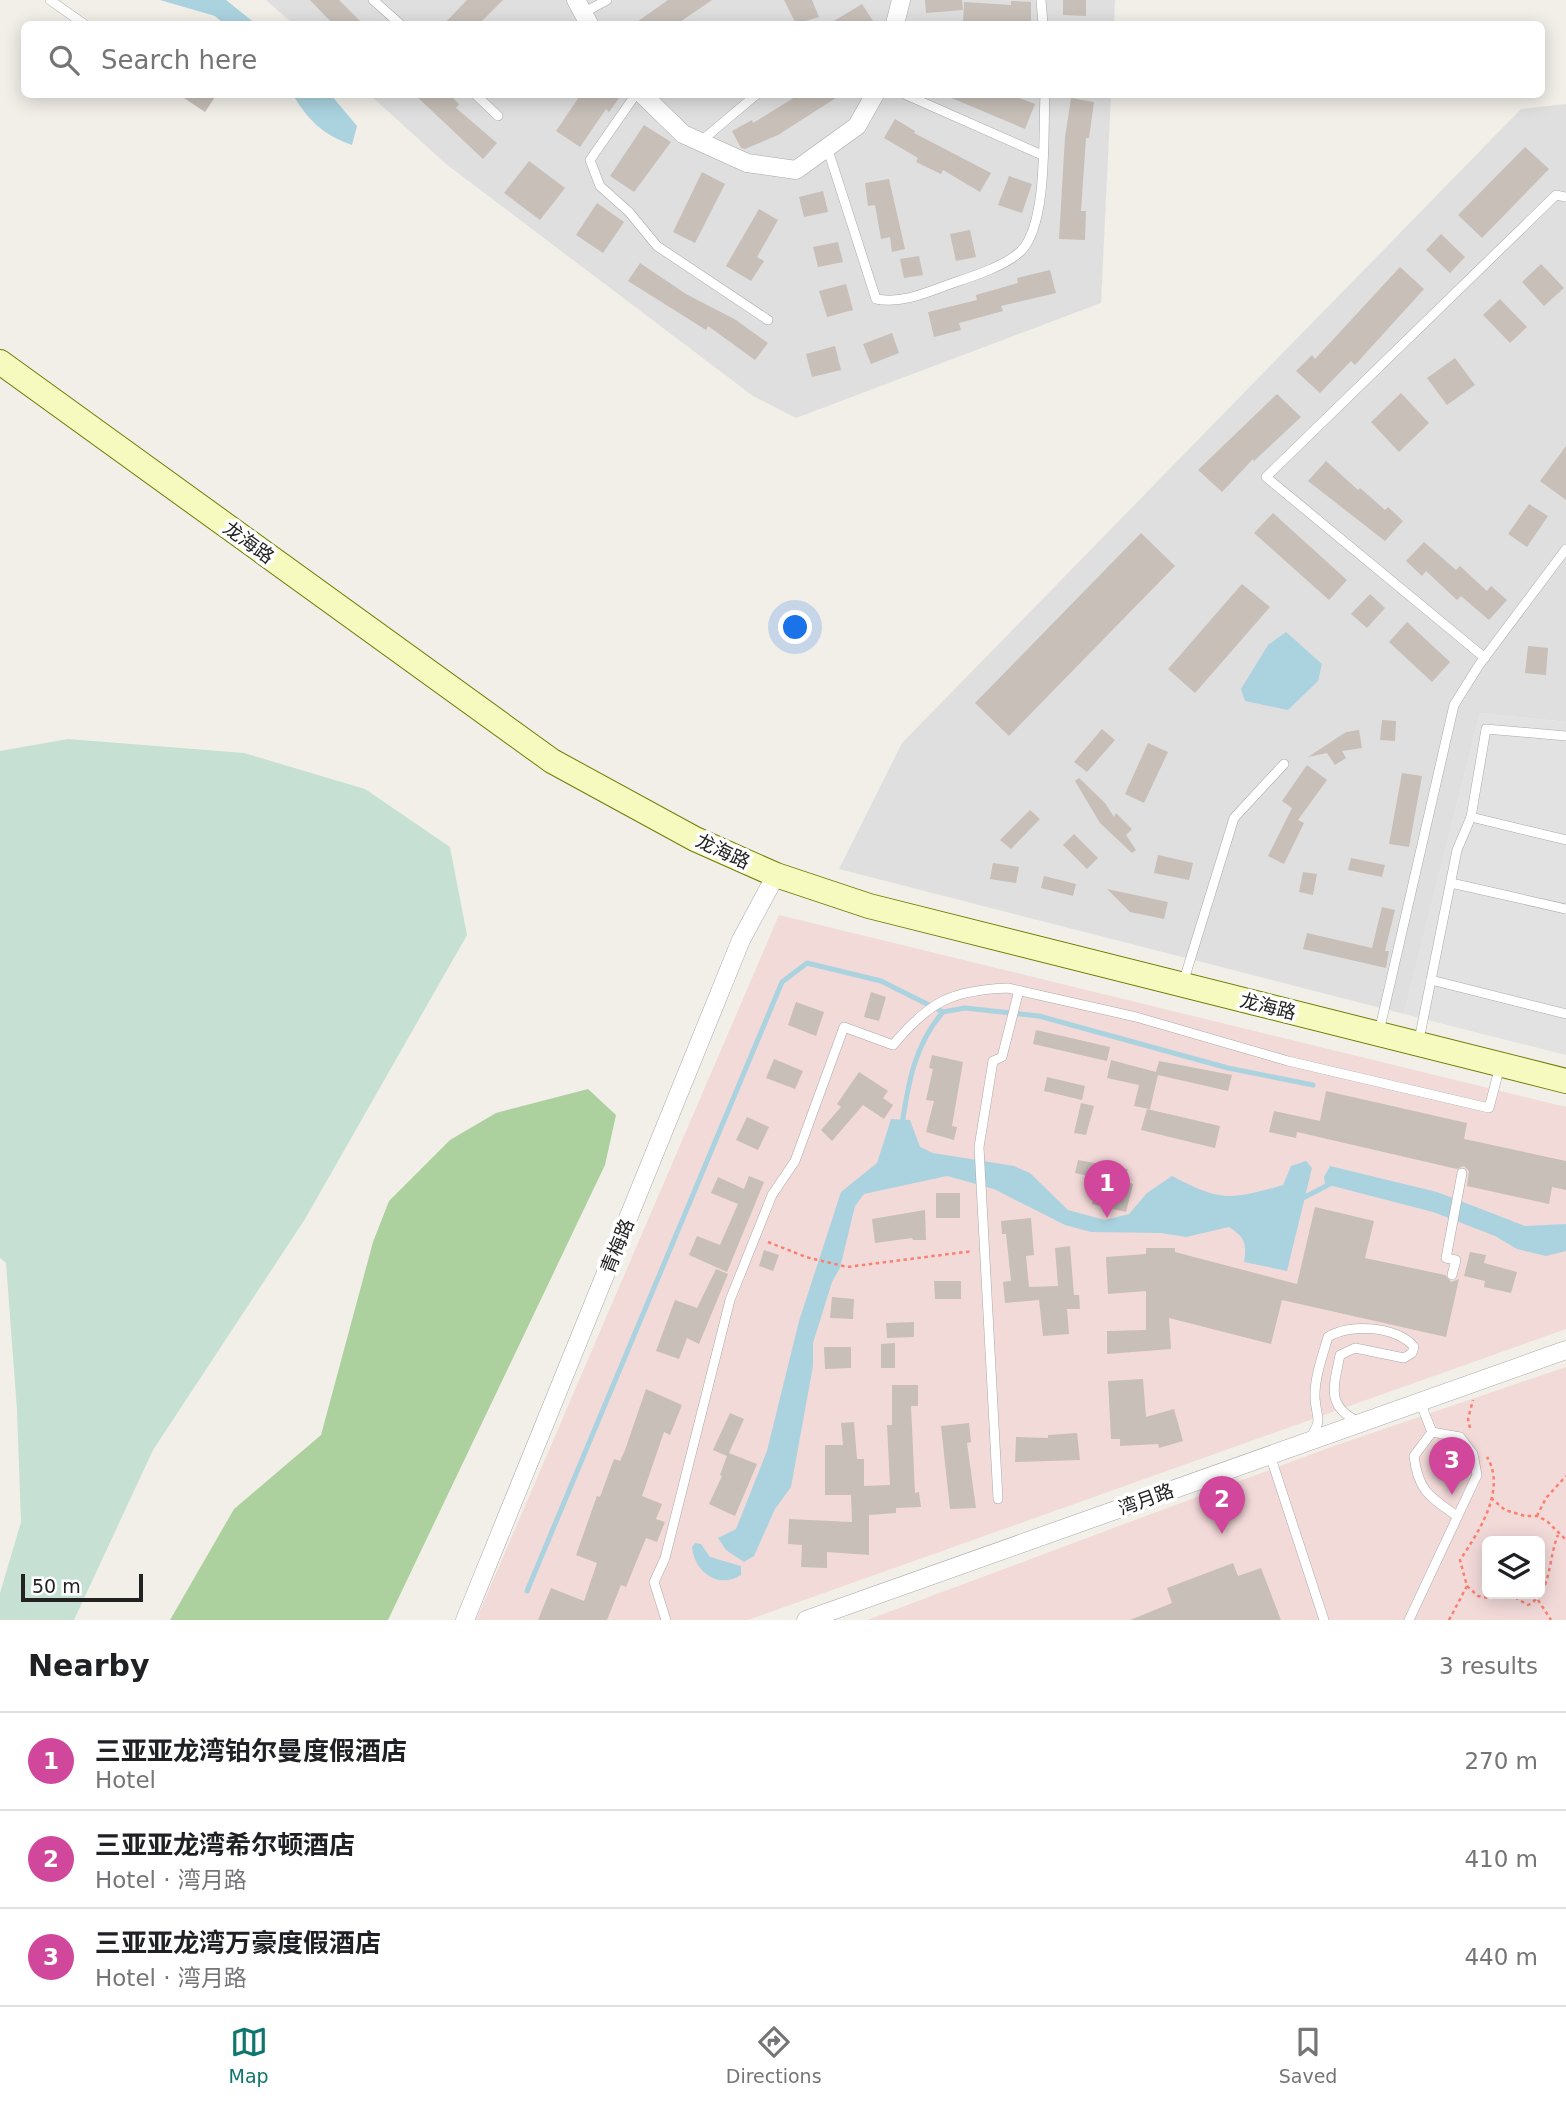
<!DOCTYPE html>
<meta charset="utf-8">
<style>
body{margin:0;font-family:"DejaVu Sans","Noto Sans SC",sans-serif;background:#f6f6f6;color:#202124}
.controls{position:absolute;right:21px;bottom:21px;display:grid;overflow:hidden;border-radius:10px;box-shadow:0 4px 18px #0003}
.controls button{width:63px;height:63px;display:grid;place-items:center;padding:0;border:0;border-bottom:2px solid #e0e0e0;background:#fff;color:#202124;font:35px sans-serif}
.scale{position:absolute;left:21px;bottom:18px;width:122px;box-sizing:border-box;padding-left:7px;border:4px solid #222;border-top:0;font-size:19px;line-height:24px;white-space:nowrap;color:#222;-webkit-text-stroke:5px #fff;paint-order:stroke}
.you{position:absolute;left:796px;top:628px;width:24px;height:24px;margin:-18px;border:5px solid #fff;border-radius:50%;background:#1a73e8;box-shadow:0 0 0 10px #1a73e833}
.badge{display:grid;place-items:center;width:46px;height:46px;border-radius:50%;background:#0f766e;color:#fff;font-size:23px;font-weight:700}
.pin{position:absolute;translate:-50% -58px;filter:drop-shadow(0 2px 4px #0008)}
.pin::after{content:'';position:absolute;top:37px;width:24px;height:21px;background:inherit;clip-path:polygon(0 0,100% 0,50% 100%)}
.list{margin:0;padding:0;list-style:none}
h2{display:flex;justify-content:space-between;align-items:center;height:91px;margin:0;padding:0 28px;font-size:30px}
h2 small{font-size:23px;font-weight:400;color:#757577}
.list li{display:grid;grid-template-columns:46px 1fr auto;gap:21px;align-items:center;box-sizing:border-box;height:98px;padding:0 28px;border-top:2px solid #e0e0e0}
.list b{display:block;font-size:26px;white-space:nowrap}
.list p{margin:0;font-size:23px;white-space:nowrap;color:#757577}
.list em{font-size:23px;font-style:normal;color:#757577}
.icon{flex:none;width:38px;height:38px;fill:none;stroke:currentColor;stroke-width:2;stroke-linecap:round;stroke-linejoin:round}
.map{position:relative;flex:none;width:1566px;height:1620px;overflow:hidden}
.search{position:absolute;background:#fff;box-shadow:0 4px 18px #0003;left:21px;right:21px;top:21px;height:77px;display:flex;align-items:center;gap:18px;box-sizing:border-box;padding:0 24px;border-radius:10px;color:#757577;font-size:26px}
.sheet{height:385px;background:#fff}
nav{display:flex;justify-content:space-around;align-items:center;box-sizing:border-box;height:98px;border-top:2px solid #e0e0e0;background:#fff;font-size:19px;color:#757577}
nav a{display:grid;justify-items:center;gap:4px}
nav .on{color:#0f766e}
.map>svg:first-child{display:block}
.residential{fill:#e0dfdf}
.commercial{fill:#f2dad9;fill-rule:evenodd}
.forest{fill:#add19e}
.wetland{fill:#c6e0d4}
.parking{fill:#e2e2e2}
.water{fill:#aad3df}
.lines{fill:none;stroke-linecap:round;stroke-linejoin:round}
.stream{stroke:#aad3df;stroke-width:5}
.building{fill:#c7bfb8}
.lane-casing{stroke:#a9a9a9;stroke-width:10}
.street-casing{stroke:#a9a9a9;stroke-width:19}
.secondary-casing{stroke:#707d05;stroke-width:26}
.path{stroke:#fa8072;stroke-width:2.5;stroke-dasharray:3.5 3.5;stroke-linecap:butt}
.lane{stroke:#fff;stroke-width:9}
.street{stroke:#fff;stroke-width:18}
.secondary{stroke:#f7fabf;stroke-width:24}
.labels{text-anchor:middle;stroke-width:7;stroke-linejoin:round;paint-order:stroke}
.street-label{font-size:19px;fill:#222;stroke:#fff}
</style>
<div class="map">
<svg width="1566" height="1620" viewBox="0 0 1566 1620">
<rect width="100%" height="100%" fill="#f2efe9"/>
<g class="residential">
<path d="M266 0H1115L1114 24H293Z"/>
<path d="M370 95H1111L1101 303 796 418 753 396 446 164Z"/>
<path d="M1566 104V722L1480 713 1404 1014 839 869 902 743 1521 109Z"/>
</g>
<g class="commercial">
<path d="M779 915 1566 1107V1329L748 1620H476Z"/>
<path d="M1566 1367V1620H867L1328 1448ZM1487 1541H1540V1594H1487Z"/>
</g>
<path class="forest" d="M588 1089 616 1115 605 1165 388 1620H170L234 1509 321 1435 373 1242 389 1201 450 1140 496 1113Z"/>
<path class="wetland" d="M68 739 244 753 365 789 450 847 467 935 305 1219 153 1450 74 1620H0V1593L21 1522 17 1410 6 1263 0 1258V751Z"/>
<path class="parking" d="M1480 713 1566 722V1055L1404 1014Z"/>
<g class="water">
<path d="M160 0H226L256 24H224L215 16Z"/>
<path d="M293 95H331L357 126 352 145C323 135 308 120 293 95Z"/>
<path d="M1286 632 1322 664 1318 681 1288 710 1245 701 1241 689 1268 645Z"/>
<path d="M891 1119 910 1120 920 1147 933 1153 1014 1166 1030 1173 1068 1210 1105 1220 1129 1214 1147 1193 1172 1176C1222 1202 1230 1200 1283 1185L1291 1166 1306 1161 1312 1168 1287 1271 1244 1262C1247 1244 1245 1237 1229 1227L1186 1237 1161 1233 1091 1232 1065 1225 994 1189 947 1176 864 1194 855 1206 840 1268 832 1282 813 1343V1366L791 1487 775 1509 754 1556 744 1562 726 1550 718 1538 736 1529 767 1451 799 1321 841 1192 877 1163Z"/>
<path d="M1330 1166 1437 1192 1525 1226 1566 1224V1251L1546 1256 1517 1249 1495 1236 1433 1212 1325 1184 1324 1177Z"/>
<path d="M695 1543 701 1544 710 1557 741 1566V1575C718 1590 694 1571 692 1547Z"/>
</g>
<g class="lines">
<g class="stream">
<path d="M902 1125C908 1083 915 1044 943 1012"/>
<path d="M1301 1199 1330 1184"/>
<path d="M527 1591 782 982 807 963 881 981 943 1012 965 1008 1039 1016 1228 1068 1313 1085"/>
</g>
</g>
<g class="building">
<path d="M310 0H339L363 24H333Z"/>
<path d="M467 0H503L479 24H444Z"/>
<path d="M668 0H712L677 24H634Z"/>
<path d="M784 0H812L819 17 796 24Z"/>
<path d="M925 0H962L963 10 926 13Z"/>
<path d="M1063 0H1086V16L1063 15Z"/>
<path d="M1011 1 1031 2V24H963L964 2 1011 5Z"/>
<path d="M862 4 875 24H829Z"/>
<path d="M178 94H217L205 112Z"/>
<path d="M414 94H449L459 104 456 108 497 143 483 159Z"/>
<path d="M581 94H622L609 112 606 109 580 147 556 131Z"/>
<path d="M800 94H842L778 135 745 149 741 148 732 131 752 120 753 123Z"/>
<path d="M942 94H1009L1035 104 1025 129Z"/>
<path d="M1071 98 1094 102 1089 138H1086L1081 211H1086L1085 240 1059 239 1065 137Z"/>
<path d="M895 119 915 131 914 133 991 173 980 192 943 170 941 174 916 162 918 158 884 138Z"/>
<path d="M644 125 671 142 634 192 610 176Z"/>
<path d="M1525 147 1549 169 1482 238 1458 215Z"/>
<path d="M529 161 565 188 540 220 504 193Z"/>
<path d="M702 172 725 184 695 243 673 232Z"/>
<path d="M1009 176 1032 184 1022 213 998 205Z"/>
<path d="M889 179 905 249 892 252 890 237 881 239 875 205 868 206 865 183Z"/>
<path d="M823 191 828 212 804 217 799 197Z"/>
<path d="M597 203 624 222 603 253 576 235Z"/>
<path d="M759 209 778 220 757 257 764 261 751 281 726 266Z"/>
<path d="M970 230 976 257 956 261 950 234Z"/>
<path d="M1441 234 1465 257 1450 273 1426 250Z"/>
<path d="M838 242 843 262 818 267 813 247Z"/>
<path d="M919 256 923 275 904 278 900 259Z"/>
<path d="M640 263 686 294 736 320 768 343 755 360 708 326 706 330 628 281Z"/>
<path d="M1541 264 1564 288 1544 306 1522 282Z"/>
<path d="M1400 267 1424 289 1355 365 1351 361 1320 393 1296 371 1312 355 1315 359Z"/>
<path d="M1050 270 1056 293 1001 306 1003 311 959 323 961 330 934 337 928 312 977 300 976 295 1018 283 1017 278Z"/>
<path d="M846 284 853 310 827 317 819 291Z"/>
<path d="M1500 299 1527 327 1510 343 1483 315Z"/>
<path d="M892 333 899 353 871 364 863 344Z"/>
<path d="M835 346 841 370 812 377 806 354Z"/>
<path d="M1455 358 1475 385 1447 405 1427 378Z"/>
<path d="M1401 393 1429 423 1399 452 1371 422Z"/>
<path d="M1277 394 1301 417 1254 461 1253 459 1222 492 1198 470Z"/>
<path d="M1566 446V500L1540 481Z"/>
<path d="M1326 461 1358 490 1360 488 1385 510 1388 507 1403 521 1385 541 1308 481Z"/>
<path d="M1529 504 1548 516 1527 547 1508 534Z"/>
<path d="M1273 513 1347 580 1329 600 1254 533Z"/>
<path d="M1141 533 1175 566 1009 736 975 703Z"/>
<path d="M1424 542 1456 570 1460 566 1487 591 1491 586 1507 600 1489 620 1461 596 1457 600 1426 571 1422 576 1406 561Z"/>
<path d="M1242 584 1270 607 1195 693 1168 669Z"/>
<path d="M1370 594 1385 608 1367 628 1351 614Z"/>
<path d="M1407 622 1450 662 1432 682 1389 642Z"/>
<path d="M1528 646 1548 648 1546 675 1525 673Z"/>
<path d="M1382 720 1396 721 1395 741 1380 740Z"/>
<path d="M1102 729 1115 740 1087 772 1074 762Z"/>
<path d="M1359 730 1362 748 1342 751 1346 758 1335 765 1327 753 1308 757 1346 732Z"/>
<path d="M1148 743 1168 752 1144 803 1125 794Z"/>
<path d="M1307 765 1327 780 1298 820 1304 823 1284 864 1268 856 1292 808 1282 801Z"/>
<path d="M1402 773 1422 776 1409 847 1389 844Z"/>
<path d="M1079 778 1105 803 1114 817 1116 813 1132 829 1126 835 1136 850 1132 853 1100 823 1075 781Z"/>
<path d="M1030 810 1040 819 1011 849 1000 840Z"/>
<path d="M1074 834 1098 858 1087 869 1063 845Z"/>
<path d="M1158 855 1193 863 1189 880 1154 873Z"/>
<path d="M1351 858 1385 865 1382 877 1348 870Z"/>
<path d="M993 863 1019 867 1016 883 990 879Z"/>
<path d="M1303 872 1317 874 1313 895 1299 892Z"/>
<path d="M1044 876 1076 884 1073 896 1041 888Z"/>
<path d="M1107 889 1168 902 1164 919 1130 912Z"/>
<path d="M1382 907 1395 910 1385 951H1389L1386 968 1303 949 1307 933 1372 948Z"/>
<path d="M871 992 886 997 879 1021 864 1017Z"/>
<path d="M796 1002 824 1012 816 1036 788 1025Z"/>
<path d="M1036 1030 1110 1047 1107 1061 1033 1044Z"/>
<path d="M932 1055 963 1062 952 1126 957 1127 954 1140 926 1132 934 1101 926 1100 933 1069 929 1068Z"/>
<path d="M774 1059 803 1071 795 1089 766 1078Z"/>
<path d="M1111 1060 1156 1072 1159 1061 1232 1075 1228 1091 1158 1075 1150 1109 1134 1106 1139 1085 1107 1078Z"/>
<path d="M859 1072 888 1091 883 1098 893 1105 884 1119 863 1105 832 1141 821 1130 841 1107 837 1104Z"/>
<path d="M1047 1077 1085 1086 1082 1100 1044 1091Z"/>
<path d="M1326 1091 1467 1123 1464 1139 1566 1161V1190L1552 1187 1549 1204 1467 1186 1469 1171 1464 1166 1457 1169 1297 1132 1296 1138 1269 1132 1274 1111 1320 1121Z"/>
<path d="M1081 1103 1094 1106 1086 1135 1074 1133Z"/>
<path d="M1147 1109 1220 1126 1215 1148 1141 1130Z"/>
<path d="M747 1117 769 1127 758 1150 736 1140Z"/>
<path d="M1078 1160 1128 1169 1125 1181 1133 1184 1126 1212 1092 1204 1097 1178 1075 1173Z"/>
<path d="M749 1176 764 1182 727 1272 689 1255 697 1236 720 1245 738 1204 711 1193 718 1177 744 1189Z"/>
<rect x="936" y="1193" width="24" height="25"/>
<path d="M1315 1207 1374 1221 1365 1258 1445 1275 1451 1282 1459 1279 1446 1337 1282 1300 1271 1344 1169 1318 1171 1349 1107 1354V1331L1146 1330V1291L1108 1294 1106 1257 1146 1254V1248H1175V1252L1297 1284Z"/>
<path d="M925 1210 926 1240H913L912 1238 875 1243 872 1219Z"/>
<path d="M1031 1218 1034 1255 1026 1256 1029 1287 1058 1286 1055 1248 1070 1246 1074 1295H1079L1080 1309H1067L1069 1334 1043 1336 1039 1300 1005 1303 1003 1282 1011 1281 1006 1234H1002L1001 1221Z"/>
<path d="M764 1250 779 1255 773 1271 759 1266Z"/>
<path d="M1470 1252 1486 1255 1484 1263 1517 1272 1511 1293 1484 1287 1485 1281 1464 1276Z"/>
<path d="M716 1269 728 1274 699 1344 687 1338 679 1359 656 1351 675 1300 697 1308Z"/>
<path d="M934 1281H961V1299H935Z"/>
<path d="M832 1297 854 1299 853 1319 830 1318Z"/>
<path d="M914 1322V1337L887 1338 886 1323Z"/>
<path d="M895 1343V1368H881V1344Z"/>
<path d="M824 1347H851V1368L825 1369Z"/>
<path d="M1143 1379 1146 1417 1174 1409 1183 1441 1159 1448 1158 1444 1120 1446V1439H1111L1108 1381Z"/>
<path d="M892 1385H918V1406H911L915 1493 919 1492 921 1507 896 1508V1513L869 1515V1555L827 1552V1568L801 1567 802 1545 788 1544 789 1519 852 1522 851 1495H825V1445H843L841 1423 854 1422 857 1459H864V1486L890 1485 887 1425H892Z"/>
<path d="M646 1389 682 1405 670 1435 664 1432 642 1496 662 1504 656 1519 665 1522 657 1542 646 1538 626 1587 621 1585 607 1620H538L551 1588 584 1601 597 1563 576 1555 597 1496 600 1497 614 1459 620 1461 625 1450Z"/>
<path d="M730 1413 744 1419 729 1453 757 1464 735 1516 709 1504 722 1476 720 1475 728 1453 727 1456 713 1450Z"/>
<path d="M969 1423 971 1442 967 1443 976 1508 950 1509 941 1426Z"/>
<path d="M1077 1433 1080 1460 1015 1462 1016 1437 1048 1438V1435Z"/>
<path d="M1233 1563 1238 1576 1261 1568 1281 1620H1130L1172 1603 1167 1588Z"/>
</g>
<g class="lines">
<g class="lane-casing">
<g id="lane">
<path d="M50 0 84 24"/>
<path d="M373 0 400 24"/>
<path d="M1041 0 1043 24"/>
<path d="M583 13 607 0"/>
<path d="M475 94 498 116"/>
<path d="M636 94 590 160 600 186 629 212 657 246 768 320"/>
<path d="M904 94 1042 155"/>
<path d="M700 142 757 94"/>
<path d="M827 147 876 299C904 304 927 292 953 283 974 276 1005 266 1021 251 1048 224 1043 133 1045 94"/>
<path d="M1485 658 1266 477 1556 195 1566 197"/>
<path d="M1471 817 1486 729 1566 736"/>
<path d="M1451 883 1566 909"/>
<path d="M1431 980 1566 1014"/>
<path d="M1183 983 1234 818 1284 764"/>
<path d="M1379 1032 1454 705 1479 665 1566 549"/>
<path d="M1419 1040 1457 850 1471 817 1566 840"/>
<path d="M1452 1275 1456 1260 1446 1258 1462 1173"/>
<path d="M1420 1402 1432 1432"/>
<path d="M1309 1439C1324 1418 1316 1419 1315 1398 1314 1379 1323 1354 1328 1337 1349 1323 1398 1326 1414 1347L1412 1353 1404 1358 1355 1348 1340 1355C1334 1386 1325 1406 1359 1422"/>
<path d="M1270 1455 1324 1620"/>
<path d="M998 1499 979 1147 993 1061 1002 1057 1019 990"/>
<path d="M666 1620 654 1582 665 1558 730 1300 772 1195 795 1161 844 1027 893 1045C929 1002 951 990 1008 988L1136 1017 1288 1061 1489 1108 1500 1066"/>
<path d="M1409 1620 1477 1475 1473 1454 1460 1437 1432 1432 1414 1456C1418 1491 1430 1497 1457 1516"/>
</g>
</g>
<g class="street-casing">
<g id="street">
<path d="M576 0 589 24"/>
<path d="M895 24 901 0"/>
<path d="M642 94 683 134 747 163 796 170 857 126 875 94"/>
<path d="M465 1620 741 940 776 875"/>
<path d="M806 1620 1566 1350"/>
</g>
</g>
<g class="secondary-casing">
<path id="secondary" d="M0 362 552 761 695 839 776 875 869 906 1566 1081"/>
</g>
<g class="path">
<path d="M768 1242 806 1257 847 1267 973 1251"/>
<path d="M1470 1428 1468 1419 1473 1400"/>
<path d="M1491 1498 1505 1510 1525 1516H1537L1547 1521 1566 1540"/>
<path d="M1537 1516 1546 1498 1566 1476"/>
<path d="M1467 1586 1478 1596 1488 1598 1493 1594"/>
<path d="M1509 1594 1528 1605C1552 1593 1548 1558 1558 1535"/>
<path d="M1538 1600 1551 1620"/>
<path d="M1449 1620 1467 1586 1460 1560C1478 1533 1507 1490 1487 1457"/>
</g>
<use href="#lane" class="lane"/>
<use href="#street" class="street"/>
<use href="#secondary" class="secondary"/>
</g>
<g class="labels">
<g class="street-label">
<text transform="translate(249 542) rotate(36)" y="7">龙海路</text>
<text transform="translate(723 851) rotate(25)" y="7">龙海路</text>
<text transform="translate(1268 1006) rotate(14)" y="7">龙海路</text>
<text transform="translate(617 1246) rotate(-68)" y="7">青梅路</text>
<text transform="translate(1146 1499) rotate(-20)" y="7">湾月路</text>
</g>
</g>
</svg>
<div class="controls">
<button><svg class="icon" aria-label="layers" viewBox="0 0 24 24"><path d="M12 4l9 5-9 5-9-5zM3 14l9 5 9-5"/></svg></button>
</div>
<div class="scale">50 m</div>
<div class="you"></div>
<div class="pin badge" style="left:1107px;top:1218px;background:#d1479c">1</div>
<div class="pin badge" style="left:1222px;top:1534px;background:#d1479c">2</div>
<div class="pin badge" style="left:1452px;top:1495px;background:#d1479c">3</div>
<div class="search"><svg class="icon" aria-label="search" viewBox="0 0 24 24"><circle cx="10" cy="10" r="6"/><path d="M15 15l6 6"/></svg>Search here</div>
</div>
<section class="sheet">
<h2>Nearby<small>3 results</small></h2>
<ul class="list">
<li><span class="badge" style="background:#d1479c">1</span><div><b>三亚亚龙湾铂尔曼度假酒店</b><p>Hotel</p></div><em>270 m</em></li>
<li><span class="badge" style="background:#d1479c">2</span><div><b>三亚亚龙湾希尔顿酒店</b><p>Hotel · 湾月路</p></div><em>410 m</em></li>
<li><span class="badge" style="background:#d1479c">3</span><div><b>三亚亚龙湾万豪度假酒店</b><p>Hotel · 湾月路</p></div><em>440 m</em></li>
</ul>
</section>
<nav>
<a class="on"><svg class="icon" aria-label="map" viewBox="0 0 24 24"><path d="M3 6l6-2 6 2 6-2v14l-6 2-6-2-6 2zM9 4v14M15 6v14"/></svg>Map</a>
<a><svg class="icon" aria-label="directions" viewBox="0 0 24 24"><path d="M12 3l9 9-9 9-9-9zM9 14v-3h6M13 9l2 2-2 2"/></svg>Directions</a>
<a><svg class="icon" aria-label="saved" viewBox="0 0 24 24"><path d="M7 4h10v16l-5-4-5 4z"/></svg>Saved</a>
</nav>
